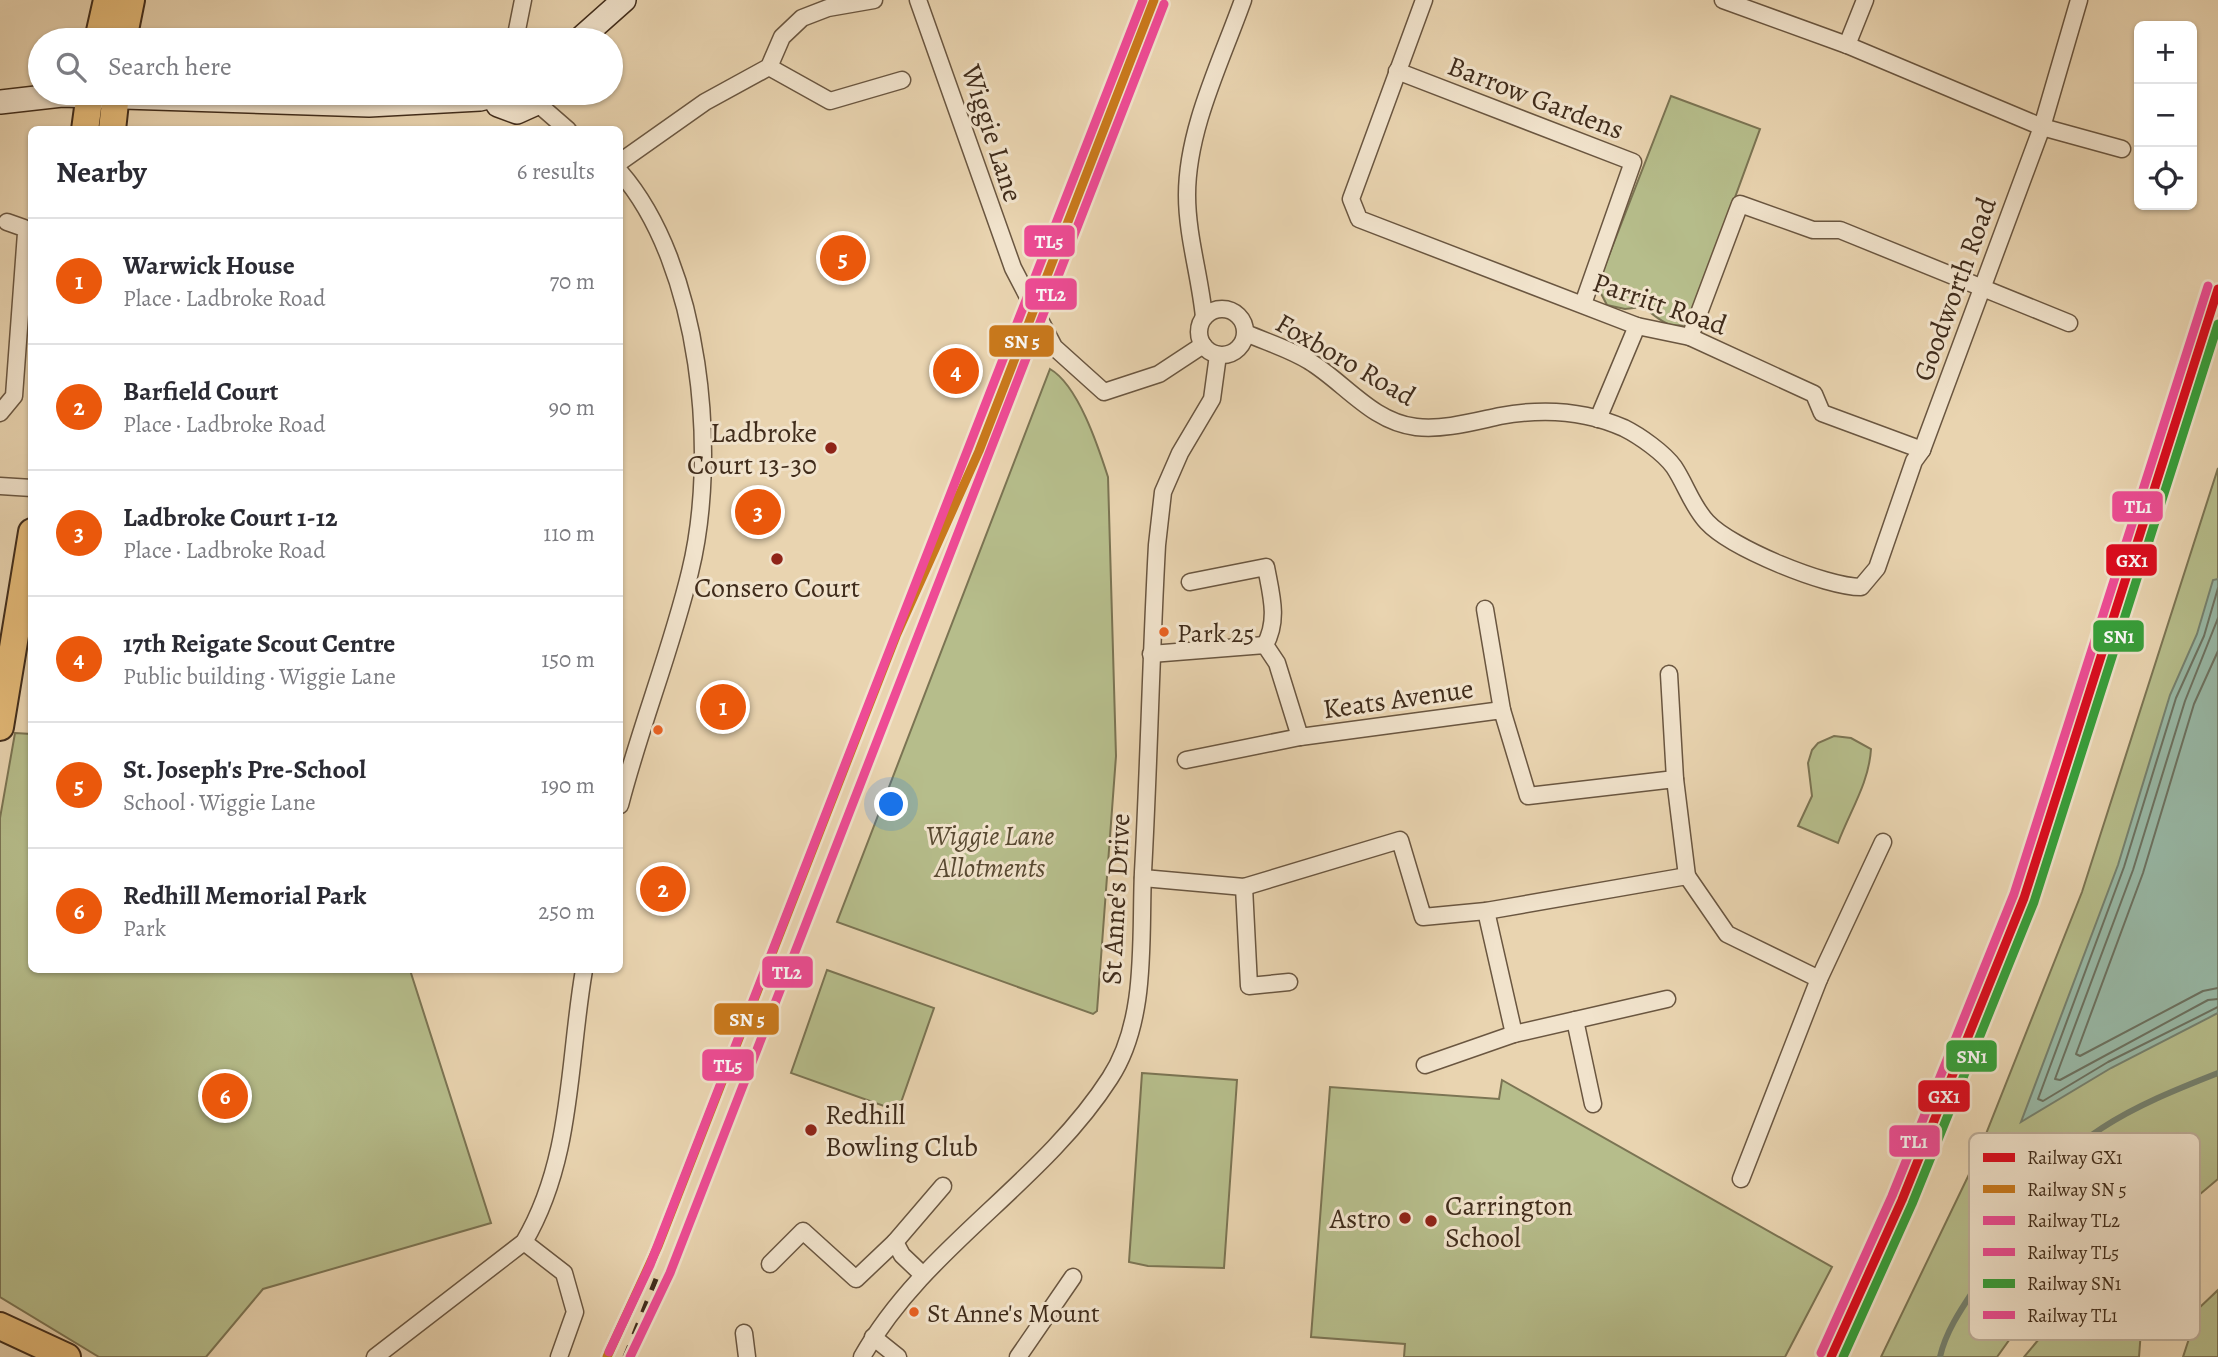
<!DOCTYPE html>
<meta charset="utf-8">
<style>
body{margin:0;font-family:Alegreya,serif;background:#f2f2f3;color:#2b2b33}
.controls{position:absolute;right:21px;top:21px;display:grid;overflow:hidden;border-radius:10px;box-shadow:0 2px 5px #0004}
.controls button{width:63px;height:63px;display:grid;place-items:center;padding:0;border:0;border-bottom:2px solid #e1e1e2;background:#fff;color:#2b2b33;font:35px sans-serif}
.you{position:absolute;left:892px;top:805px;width:24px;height:24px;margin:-18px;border:5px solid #fff;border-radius:50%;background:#1a73e8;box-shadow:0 0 0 10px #1a73e833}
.badge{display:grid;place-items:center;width:46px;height:46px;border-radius:50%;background:#ea580c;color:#fff;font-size:23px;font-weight:700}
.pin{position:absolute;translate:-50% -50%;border:4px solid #fff;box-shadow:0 2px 7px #0006}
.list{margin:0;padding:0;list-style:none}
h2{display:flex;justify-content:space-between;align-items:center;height:91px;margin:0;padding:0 28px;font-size:30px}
h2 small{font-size:23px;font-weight:400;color:#7c7c81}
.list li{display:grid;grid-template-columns:46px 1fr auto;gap:21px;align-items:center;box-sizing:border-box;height:126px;padding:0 28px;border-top:2px solid #e1e1e2}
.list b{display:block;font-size:26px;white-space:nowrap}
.list p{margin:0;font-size:23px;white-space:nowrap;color:#7c7c81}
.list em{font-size:23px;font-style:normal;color:#7c7c81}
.icon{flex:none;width:38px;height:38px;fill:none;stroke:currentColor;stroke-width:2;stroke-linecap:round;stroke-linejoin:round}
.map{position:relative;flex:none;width:2218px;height:1357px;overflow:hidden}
.search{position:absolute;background:#fff;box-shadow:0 2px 5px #0004;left:28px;top:28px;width:595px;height:77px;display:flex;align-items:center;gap:18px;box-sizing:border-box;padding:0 24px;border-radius:38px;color:#7c7c81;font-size:26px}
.panel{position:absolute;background:#fff;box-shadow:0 2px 5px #0004;left:28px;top:126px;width:595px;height:847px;border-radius:10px}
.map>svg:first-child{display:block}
.green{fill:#b6bd8b;stroke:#7b7453;stroke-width:2}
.water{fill:#98b9a7;stroke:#75816f;stroke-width:2}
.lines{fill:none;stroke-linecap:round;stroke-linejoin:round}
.shore{stroke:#6c7261;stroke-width:2}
.stream{stroke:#75816f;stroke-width:6}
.street-casing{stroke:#6a5640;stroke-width:19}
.secondary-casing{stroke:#402c1b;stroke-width:26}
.primary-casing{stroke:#402c1b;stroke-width:30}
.street{stroke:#f1e3cc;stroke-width:16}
.secondary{stroke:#f1e3cc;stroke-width:23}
.primary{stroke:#e4ba78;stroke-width:26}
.rail{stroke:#402c1b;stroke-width:5;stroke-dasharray:12 12;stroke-linecap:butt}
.rail-1-casing{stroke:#f1e3cc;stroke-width:14}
.rail-2-casing{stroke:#f1e3cc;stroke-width:14}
.rail-3-casing{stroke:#f1e3cc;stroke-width:14}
.rail-4-casing{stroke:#f1e3cc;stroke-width:14}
.rail-5-casing{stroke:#f1e3cc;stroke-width:14}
.rail-6-casing{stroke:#f1e3cc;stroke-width:14}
.rail-1{stroke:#dc0a1e;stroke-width:9}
.rail-2{stroke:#c9791c;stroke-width:9}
.rail-3{stroke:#ee4b95;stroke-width:9}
.rail-4{stroke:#ee4b95;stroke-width:9}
.rail-5{stroke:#35a03a;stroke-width:9}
.rail-6{stroke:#ee4b95;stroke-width:9}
.poi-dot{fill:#8f2418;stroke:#f1e3cc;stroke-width:2.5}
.bus-dot{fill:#e96222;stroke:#f1e3cc;stroke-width:2.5}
.labels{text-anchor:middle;stroke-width:6;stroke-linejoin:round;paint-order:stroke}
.bus-label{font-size:26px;fill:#402c1b;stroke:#f1e3cc;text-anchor:start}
.street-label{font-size:28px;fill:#402c1b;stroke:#f1e3cc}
.poi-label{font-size:28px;fill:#402c1b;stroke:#f1e3cc;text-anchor:end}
.park-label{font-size:28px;font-style:italic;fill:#584931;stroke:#f1e3cc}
.key{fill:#f1e3cc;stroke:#bcac97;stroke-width:2}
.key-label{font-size:19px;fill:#402c1b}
.line-badge{stroke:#f1e3cc;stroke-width:2.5}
.badge-label{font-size:19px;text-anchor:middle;font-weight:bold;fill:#fff}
</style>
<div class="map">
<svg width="2218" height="1357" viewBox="0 0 2218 1357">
<rect width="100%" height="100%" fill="#e9d4b0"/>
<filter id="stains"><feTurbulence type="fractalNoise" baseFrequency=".00286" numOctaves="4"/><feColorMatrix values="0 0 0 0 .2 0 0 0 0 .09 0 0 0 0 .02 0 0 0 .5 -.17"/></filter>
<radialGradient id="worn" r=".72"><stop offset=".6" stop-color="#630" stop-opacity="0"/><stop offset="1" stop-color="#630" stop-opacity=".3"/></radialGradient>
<g class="green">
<path d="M1671 96 1760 129 1689 323C1667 332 1658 316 1642 307L1625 309 1607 305 1597 286Z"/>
<path d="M1050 369C1078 385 1098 446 1108 477L1116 756 1097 1011 1093 1014 837 922Z"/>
<path d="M2218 468V1179L2148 1238 2139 1357H2024L2054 1321 2102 1335 2121 1234 2175 1154 2147 1172 2094 1163 2047 1191 2033 1215 2069 1237 2037 1301 1997 1357H1881L1974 1164 2082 892Z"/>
<path d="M15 733 31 734 32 970H410L491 1223 263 1289 206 1357H99L0 1297V818Z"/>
<path d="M1834 736 1851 738 1871 749C1869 783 1850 811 1838 843L1798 826 1812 796 1808 763 1812 750 1818 743Z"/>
<path d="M827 970 934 1008 898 1111 791 1073Z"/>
<path d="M1142 1073 1237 1080 1224 1268 1148 1266 1129 1262Z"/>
<path d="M1502 1080 1832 1267 1785 1357H1404L1405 1344 1311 1337 1330 1087 1499 1099Z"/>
<path d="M2218 1290V1357H2183L2199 1308Z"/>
</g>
<path class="water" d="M2218 579V1013L2111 1068 2021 1122 2118 865 2170 695 2197 634 2213 580Z"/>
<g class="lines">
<g class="shore">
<path d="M2218 588 2204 636 2176 698 2124 867 2038 1099 2043 1101 2108 1062 2218 1007"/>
<path d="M2218 618 2185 701 2133 870 2055 1079 2060 1080 2208 1000 2218 999"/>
<path d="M2218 651 2194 704 2143 873 2076 1054 2080 1056 2203 991 2218 988"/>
</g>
<path class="stream" d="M1940 1357C1947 1325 1971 1296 1988 1268 1997 1252 2003 1235 2013 1220 2065 1136 2131 1107 2218 1073"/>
<g class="street-casing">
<g id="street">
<path d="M918 0 1013 268 1054 347 1104 392 1159 374 1203 345"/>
<path d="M1424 0 1351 199 1359 219 1637 326 1690 337 1814 394 1822 413 1922 450"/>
<path d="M1723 0 1847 45 2042 127 2122 149"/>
<path d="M515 40 523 0"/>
<path d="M1847 45 1865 0"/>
<path d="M769 67 830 101 902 80"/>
<path d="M1397 71 1633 162 1583 304"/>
<path d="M537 103 568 130"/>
<path d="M620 162 705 102 769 67 782 37 802 18 828 8 874 0"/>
<path d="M620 172C701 265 719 455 690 572 671 651 640 727 620 805"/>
<circle cx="1222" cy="332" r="23"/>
<path d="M1204 317C1200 276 1187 236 1187 195 1187 129 1221 62 1243 0"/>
<path d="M1246 333C1266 342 1290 349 1309 361 1344 382 1372 422 1416 427 1444 430 1472 422 1500 416 1543 408 1584 410 1624 428 1640 436 1664 453 1674 467 1686 485 1692 506 1707 522 1731 548 1826 587 1861 587L1877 568 1914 461 1922 450 2042 127 2079 0"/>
<path d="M1690 337 1740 204 1813 230H1840L2069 323"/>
<path d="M0 413 14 396 26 233 24 228 7 222"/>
<path d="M1598 419 1637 326"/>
<path d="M0 486 32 488"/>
<path d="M1190 582 1266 567C1271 594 1279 620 1265 645"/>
<path d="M1485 609 1502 710"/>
<path d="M1151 654 1265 645 1277 663 1300 737 1502 710 1528 796 1675 779 1687 876"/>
<path d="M1669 674 1675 779"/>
<path d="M1186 760 1300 737"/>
<path d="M1143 878 1244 887 1400 840 1423 917 1486 911 1687 876 1727 934 1819 979"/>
<path d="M1244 887 1249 986 1289 982"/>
<path d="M1486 911 1514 1034"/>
<path d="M1575 1020 1593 1104"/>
<path d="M1425 1065 1514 1034 1667 999"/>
<path d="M1741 1179 1819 979 1883 842"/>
<path d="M524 1242 564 1273 575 1312 559 1357"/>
<path d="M895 1242 943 1186"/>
<path d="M770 1264 803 1231 856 1279 895 1242 902 1255 923 1275"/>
<path d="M744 1333 747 1357"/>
<path d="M873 1337 898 1357"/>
<path d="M375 1357 524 1242C573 1159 568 1062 584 970"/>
<path d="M862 1357C923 1248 1042 1184 1110 1078 1148 1020 1140 938 1143 872 1149 763 1151 654 1157 545L1163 492 1180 453 1212 399 1218 355"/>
<path d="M1018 1357 1073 1277"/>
</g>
</g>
<g class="secondary-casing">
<g id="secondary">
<path d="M579 40 624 0"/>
<path d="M492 93 498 105 517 112 537 103 541 93"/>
<path d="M0 102 62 95 369 105 480 99 492 96"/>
</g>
</g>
<g class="primary-casing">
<g id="primary">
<path d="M98 40 107 0"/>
<path d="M123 40 131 0"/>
<path d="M85 130 90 93"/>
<path d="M112 130 116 93"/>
<path d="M0 727 32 532"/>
<path d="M0 1326 67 1357"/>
</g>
</g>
<use href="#street" class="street"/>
<use href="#secondary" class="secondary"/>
<use href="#primary" class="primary"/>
<path class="rail" d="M625 1357 660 1269"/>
<g class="rail-1-casing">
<path id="rail-1" d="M1831 1357 1902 1200 2024 898 2218 289"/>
</g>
<g class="rail-2-casing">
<path id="rail-2" d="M607 1357 658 1246 896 636 979 451 1154 0"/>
</g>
<g class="rail-3-casing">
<path id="rail-3" d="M630 1357 670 1273 1164 4"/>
</g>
<g class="rail-4-casing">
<path id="rail-4" d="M609 1352 650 1265 1143 0"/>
</g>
<g class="rail-5-casing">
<path id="rail-5" d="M1843 1357 1912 1204 2034 902 2218 324"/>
</g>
<g class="rail-6-casing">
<path id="rail-6" d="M1821 1353 1892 1196 2014 894 2208 286"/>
</g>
<use href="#rail-1" class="rail-1"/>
<use href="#rail-2" class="rail-2"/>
<use href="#rail-3" class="rail-3"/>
<use href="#rail-4" class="rail-4"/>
<use href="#rail-5" class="rail-5"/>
<use href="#rail-6" class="rail-6"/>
</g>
<g class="poi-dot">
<circle cx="831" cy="448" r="7"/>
<circle cx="777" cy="559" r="7"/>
<circle cx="811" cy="1130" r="7"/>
<circle cx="1405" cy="1218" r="7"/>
<circle cx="1431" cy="1221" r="7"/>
</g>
<g class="bus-dot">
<circle cx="1164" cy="632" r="6"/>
<circle cx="658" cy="730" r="6"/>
<circle cx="914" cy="1312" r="6"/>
</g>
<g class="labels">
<g class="bus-label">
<text x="1177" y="642">Park 25</text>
<text x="927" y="1322">St Anne's Mount</text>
</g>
<g class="street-label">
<text transform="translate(1536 97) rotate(21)" y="10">Barrow Gardens</text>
<text transform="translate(993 133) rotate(72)" y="10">Wiggie Lane</text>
<text transform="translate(1954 289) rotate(-70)" y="10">Goodworth Road</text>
<text transform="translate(1660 303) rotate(19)" y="10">Parritt Road</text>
<text transform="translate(1346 359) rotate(30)" y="10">Foxboro Road</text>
<text transform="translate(1398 698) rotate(-8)" y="10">Keats Avenue</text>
<text transform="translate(1115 899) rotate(-87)" y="10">St Anne's Drive</text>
</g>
<g class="poi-label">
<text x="817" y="442">Ladbroke<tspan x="817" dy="32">Court 13-30</tspan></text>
<text x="777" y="597" text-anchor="middle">Consero Court</text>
<text x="825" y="1124" text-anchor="start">Redhill<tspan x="825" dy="32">Bowling Club</tspan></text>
<text x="1445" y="1215" text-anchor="start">Carrington<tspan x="1445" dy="32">School</tspan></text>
<text x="1391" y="1228">Astro</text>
</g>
<g class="park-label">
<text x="990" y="845">Wiggie Lane<tspan x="990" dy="32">Allotments</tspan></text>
</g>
</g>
<rect x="1969" y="1133" width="231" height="207" rx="10" class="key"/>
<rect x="1983" y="1153" width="32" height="9" fill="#dc0a1e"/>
<rect x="1983" y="1185" width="32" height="8" fill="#c9791c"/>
<rect x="1983" y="1216" width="32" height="9" fill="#ee4b95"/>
<rect x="1983" y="1248" width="32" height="8" fill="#ee4b95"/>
<rect x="1983" y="1279" width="32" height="9" fill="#35a03a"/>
<rect x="1983" y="1311" width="32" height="8" fill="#ee4b95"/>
<g class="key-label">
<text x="2027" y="1164">Railway GX1</text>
<text x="2027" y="1196">Railway SN 5</text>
<text x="2027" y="1227">Railway TL2</text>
<text x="2027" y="1259">Railway TL5</text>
<text x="2027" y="1290">Railway SN1</text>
<text x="2027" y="1322">Railway TL1</text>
</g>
<g class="line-badge">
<rect x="1023" y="224" width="53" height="34" rx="7" fill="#ee4b95"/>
<rect x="1024" y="277" width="54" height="34" rx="7" fill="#ee4b95"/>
<rect x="988" y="324" width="67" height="34" rx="7" fill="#c9791c"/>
<rect x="2111" y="490" width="53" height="33" rx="7" fill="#ee4b95"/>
<rect x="2105" y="543" width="53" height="34" rx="7" fill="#dc0a1e"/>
<rect x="2092" y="619" width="53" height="34" rx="7" fill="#35a03a"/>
<rect x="761" y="955" width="53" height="34" rx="7" fill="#ee4b95"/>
<rect x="713" y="1002" width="67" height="34" rx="7" fill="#c9791c"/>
<rect x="1945" y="1039" width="53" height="34" rx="7" fill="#35a03a"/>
<rect x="701" y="1048" width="54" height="34" rx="7" fill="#ee4b95"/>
<rect x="1917" y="1079" width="54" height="34" rx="7" fill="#dc0a1e"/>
<rect x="1888" y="1124" width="53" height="34" rx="7" fill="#ee4b95"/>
</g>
<g class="badge-label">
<text x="1049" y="248">TL5</text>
<text x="1051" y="301">TL2</text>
<text x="1022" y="348">SN 5</text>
<text x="2138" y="513">TL1</text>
<text x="2132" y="567">GX1</text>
<text x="2119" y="643">SN1</text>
<text x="787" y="979">TL2</text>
<text x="747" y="1026">SN 5</text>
<text x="1972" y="1063">SN1</text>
<text x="728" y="1072">TL5</text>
<text x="1944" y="1103">GX1</text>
<text x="1914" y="1148">TL1</text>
</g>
<rect width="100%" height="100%" filter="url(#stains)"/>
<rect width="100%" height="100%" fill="url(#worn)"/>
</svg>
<div class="controls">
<button>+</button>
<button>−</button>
<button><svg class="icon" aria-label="locate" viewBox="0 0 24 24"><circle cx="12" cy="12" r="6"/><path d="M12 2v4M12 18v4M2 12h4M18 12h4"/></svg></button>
</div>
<div class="you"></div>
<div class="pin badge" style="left:723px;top:707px">1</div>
<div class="pin badge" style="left:663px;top:889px">2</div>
<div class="pin badge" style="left:758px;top:512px">3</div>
<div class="pin badge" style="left:956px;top:371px">4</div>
<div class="pin badge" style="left:843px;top:258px">5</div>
<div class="pin badge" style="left:225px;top:1096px">6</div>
<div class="search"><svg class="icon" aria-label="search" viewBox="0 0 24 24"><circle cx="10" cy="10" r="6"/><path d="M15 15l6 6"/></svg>Search here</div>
<section class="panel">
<h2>Nearby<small>6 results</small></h2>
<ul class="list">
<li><span class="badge">1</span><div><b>Warwick House</b><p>Place · Ladbroke Road</p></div><em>70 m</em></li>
<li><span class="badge">2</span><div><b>Barfield Court</b><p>Place · Ladbroke Road</p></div><em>90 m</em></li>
<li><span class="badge">3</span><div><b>Ladbroke Court 1-12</b><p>Place · Ladbroke Road</p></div><em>110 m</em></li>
<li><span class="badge">4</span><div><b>17th Reigate Scout Centre</b><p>Public building · Wiggie Lane</p></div><em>150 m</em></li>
<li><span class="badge">5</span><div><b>St. Joseph's Pre-School</b><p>School · Wiggie Lane</p></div><em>190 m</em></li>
<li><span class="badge">6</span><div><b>Redhill Memorial Park</b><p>Park</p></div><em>250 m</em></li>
</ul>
</section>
</div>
